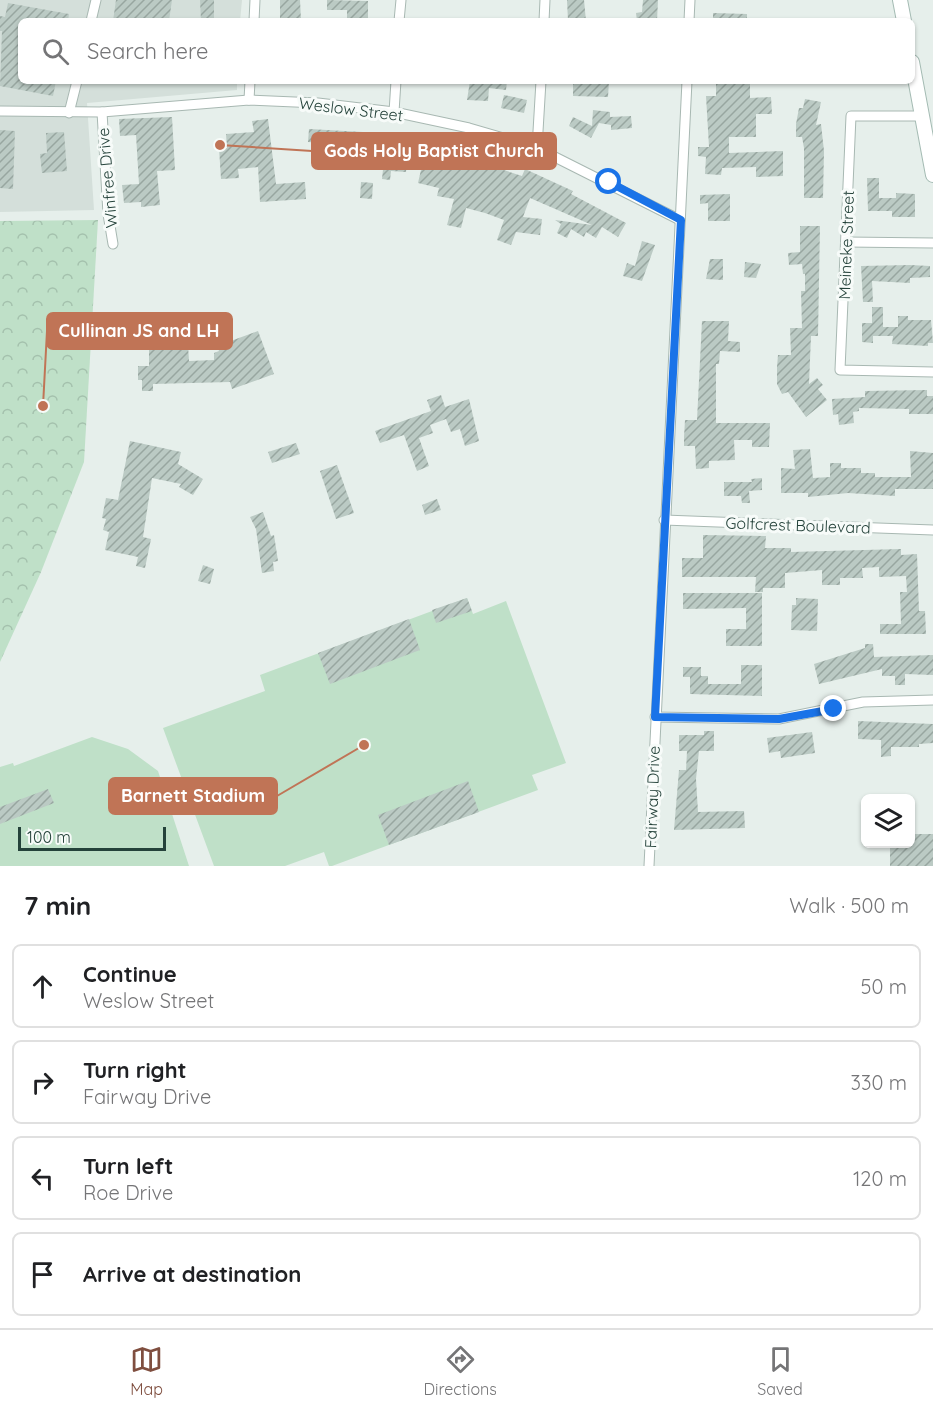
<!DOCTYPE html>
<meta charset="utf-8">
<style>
body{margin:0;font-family:Quicksand,sans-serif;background:#f2f2f2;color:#202124}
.controls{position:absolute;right:18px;bottom:18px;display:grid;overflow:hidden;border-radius:9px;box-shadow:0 2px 4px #0004}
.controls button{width:54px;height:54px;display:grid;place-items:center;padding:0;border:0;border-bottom:2px solid #e0e0e0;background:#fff;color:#202124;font:30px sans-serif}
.scale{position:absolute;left:18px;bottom:15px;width:148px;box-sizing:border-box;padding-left:6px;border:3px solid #24423a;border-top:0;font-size:16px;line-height:21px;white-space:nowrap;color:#24423a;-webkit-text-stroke:4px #f7fbf9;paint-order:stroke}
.stop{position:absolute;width:18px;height:18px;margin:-14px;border:4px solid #1a73e8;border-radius:50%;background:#fff}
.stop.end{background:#1a73e8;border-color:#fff;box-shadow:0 2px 6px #0008}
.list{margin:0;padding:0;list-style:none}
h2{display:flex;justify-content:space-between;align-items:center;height:78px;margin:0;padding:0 24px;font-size:26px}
h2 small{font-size:20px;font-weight:400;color:#757577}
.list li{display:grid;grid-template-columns:39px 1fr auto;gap:18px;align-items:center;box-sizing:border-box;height:84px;margin:0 12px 12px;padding:0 12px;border:2px solid #e0e0e0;border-radius:9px}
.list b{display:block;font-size:22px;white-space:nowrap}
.list p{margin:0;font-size:20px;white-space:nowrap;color:#757577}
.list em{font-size:20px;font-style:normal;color:#757577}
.icon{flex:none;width:33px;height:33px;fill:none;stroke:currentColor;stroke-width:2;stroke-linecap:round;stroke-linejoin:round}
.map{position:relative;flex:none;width:933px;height:866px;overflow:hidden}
.search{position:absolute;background:#fff;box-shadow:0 2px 4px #0004;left:18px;right:18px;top:18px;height:66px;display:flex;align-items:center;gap:15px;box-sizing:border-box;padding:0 21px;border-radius:9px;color:#757577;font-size:22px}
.sheet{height:462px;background:#fff}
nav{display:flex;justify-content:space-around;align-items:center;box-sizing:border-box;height:84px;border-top:2px solid #e0e0e0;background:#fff;font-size:16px;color:#757577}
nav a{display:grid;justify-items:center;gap:3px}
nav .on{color:#7f4e3f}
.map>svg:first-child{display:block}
.built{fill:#d4dfda}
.park{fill:url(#park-crowns)}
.garden{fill:#bfe0c8}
.building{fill:url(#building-hatch)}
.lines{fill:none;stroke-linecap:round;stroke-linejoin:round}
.street-casing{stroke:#a8b8b2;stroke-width:11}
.secondary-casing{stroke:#a4bbb3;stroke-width:16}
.street{stroke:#fff;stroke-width:9}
.secondary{stroke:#fff;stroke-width:14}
.route{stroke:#1a73e8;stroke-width:8}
.labels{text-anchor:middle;stroke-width:6;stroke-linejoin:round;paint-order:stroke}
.street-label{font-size:16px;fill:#24423a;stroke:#f7fbf9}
.leader{fill:none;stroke:#c07456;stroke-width:2}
.callout-dot{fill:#c07456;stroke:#f7fbf9;stroke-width:2}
.callout{fill:#c07456;stroke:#c07456;stroke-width:2}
.callout-label{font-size:18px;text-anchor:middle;font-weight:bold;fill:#fff}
</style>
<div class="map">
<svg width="933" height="866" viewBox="0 0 933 866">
<defs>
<pattern id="park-crowns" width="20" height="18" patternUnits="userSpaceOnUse" patternTransform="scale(1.5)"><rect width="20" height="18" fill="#bfe0c8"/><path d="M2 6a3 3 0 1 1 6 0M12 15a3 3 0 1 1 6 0" fill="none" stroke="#a4c1ad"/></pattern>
<pattern id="building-hatch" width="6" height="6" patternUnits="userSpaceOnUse" patternTransform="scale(1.5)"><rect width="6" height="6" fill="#bbcac4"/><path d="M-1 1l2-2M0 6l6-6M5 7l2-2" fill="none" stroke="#98a6a0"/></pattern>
</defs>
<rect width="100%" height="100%" fill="#e6efeb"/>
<path class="built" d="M0 0H242L240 21H21V81H237V90L87 103 94 210 0 212Z"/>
<path class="park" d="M98 220 84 462 41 572 0 662V221Z"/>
<g class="garden">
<path d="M467 598 473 614 506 601 566 763 532 775 538 790 332 866H329L324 852 285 866H214L163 728 265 691 260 675Z"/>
<path d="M92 737 128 749 158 771 189 866H0V767L13 763 14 766Z"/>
</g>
<g class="building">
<path d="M116 0H172L169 21H113Z"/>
<path d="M200 0H214V20L201 21Z"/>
<path d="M280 0H300L301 21H280Z"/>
<path d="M327 0 368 1V21L347 19V10H327Z"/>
<path d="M567 0H584L586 21H568Z"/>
<path d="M643 0H658L657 21H637L636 13 642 12Z"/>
<path d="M8 3 69 14 68 21H21V81H56L53 96 0 86 2 31H0V16L5 17Z"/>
<path d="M713 13 747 14V21H713Z"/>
<path d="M470 81H507L506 90 489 88 488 101 467 100Z"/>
<path d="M573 81H609L608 97 573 96Z"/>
<path d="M716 81H750V98L771 97 772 114H756V137H729V153L783 151V176L756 177V167L722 168 721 175 705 174 706 157 698 156V147H709L706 96H716Z"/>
<path d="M504 95 527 100 524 113 501 108Z"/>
<path d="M805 99 821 102 816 125 821 124 824 151 823 198H804V148L802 137H796V124L799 108H803Z"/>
<path d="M593 110 610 112V117L631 116 632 128 611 130V125L599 123 591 138 569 126 573 117 592 126Z"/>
<path d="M172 117 175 170 157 171 160 205 141 207V202L124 203 122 185 139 184 136 135 120 136 119 119Z"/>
<path d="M268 119 276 184 305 182 306 199 260 202 258 167 238 169 239 178 221 179 219 148H227L226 134 254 132 252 121Z"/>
<path d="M309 129 381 133 379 155 357 153 356 160 345 159 346 148 334 146V144L308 142Z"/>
<path d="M0 130 15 131 13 189 0 188Z"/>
<path d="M64 132 67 171 42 173 40 154 47 153 46 133Z"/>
<path d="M418 144 438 151V147L448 149V154L466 156V153L480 157 479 162 522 176 525 169 573 191 571 194 626 223 618 237 602 227 596 238 586 232 584 237 571 229 567 238 557 233 561 224 555 220 592 225 530 198 523 217 542 219 540 235 516 232 511 245 497 240 504 220 485 213 466 208 461 228 447 225 454 199 437 196 439 188 418 183 423 161 414 158Z"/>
<path d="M385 150 408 152 406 172 391 171 390 180 382 179Z"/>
<path d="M867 178H879V198H896V193L915 194V217H892V211H868Z"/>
<path d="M361 182 373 183 372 199 360 198Z"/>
<path d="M730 194V221H708V203L700 204V195Z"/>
<path d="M800 226H820L818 336H811L809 384 817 378 823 385 818 389 827 400 806 417 788 392 782 394 777 384V367L778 355H791L790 328H802L801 291H805V274H803L802 264 789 265 788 253 800 252Z"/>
<path d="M642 241 655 245 642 281 623 276 627 263 635 266Z"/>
<path d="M710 259H723V280L706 279Z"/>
<path d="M745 262 761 264 756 278 744 277Z"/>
<path d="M910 265 930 266V277L910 278V283L872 281 873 302H863L861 266Z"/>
<path d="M872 307H883V327H898V316H908V320H931L933 343H928V346L892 344 893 336H873V343L862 342V323H872Z"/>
<path d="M702 321H729L728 341 740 342V352L720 351 719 364H716V423H770L769 447H752V440H734L735 460 709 461V468L696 469 695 446H684V437L685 420H697Z"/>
<path d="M258 331 274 374 232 389 230 382 153 384V391H142V380H138V366H149V347L188 345 189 361 214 360V353L219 351 217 346Z"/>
<path d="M927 390V396H933V414H909V409L859 408V411L853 412 854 423 839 425 838 414 833 415 832 399 865 397V391Z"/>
<path d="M441 395 445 407 469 399 479 441 465 446 460 429 451 432 446 419 430 425 433 433 419 438 429 466 417 471 404 435 380 443 375 431 431 411 427 400Z"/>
<path d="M130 441 181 452 178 464 203 479 193 495 179 487 181 484 152 478 143 537 151 539 145 568 136 566 138 557 105 550 109 532 103 530 106 519 102 518 106 498 118 500Z"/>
<path d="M296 443 300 454 272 463 268 452Z"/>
<path d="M810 449 813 478 830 477V463H841V468H861V473H875V477H911L910 451 933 453V489H895V496L848 493 808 497V493H781V468L795 469 793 450Z"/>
<path d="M337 465 354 513 336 519 320 471Z"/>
<path d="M762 478V490L749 491 750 503H742L741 496H724V482H752L751 479Z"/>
<path d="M437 499 441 510 425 515 422 505Z"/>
<path d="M263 512 271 536 274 535 278 561 273 562 274 571 262 573 256 529 250 517Z"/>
<path d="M703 535 766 536 765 548H791V552L901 549V555L917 554 919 611H925L926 634H880V624H901L900 592H907L906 576 879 577V567L862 568 863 578H840V585H822V570L785 573V588H763V592H755L756 577H682V558H703Z"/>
<path d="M203 565 214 569 210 584 198 581Z"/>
<path d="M683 593H762V646H726V629H746V608L683 609Z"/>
<path d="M467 598 472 611 436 623 432 610Z"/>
<path d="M796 598 818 599 817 631 791 630 792 605H796Z"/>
<path d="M409 619 420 650 330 684 318 653Z"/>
<path d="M865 644H873L874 657 933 655V675L905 674V685H895V676H882V669L819 684 814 664 865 648Z"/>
<path d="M741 665H762V696L690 694V677H683V667H701V676H708V684H741Z"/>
<path d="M858 721 933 724V743L919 744V747H891V756L881 757V740L858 739Z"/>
<path d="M704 731H714V751H699L696 779 698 812 744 811 745 828 674 830 679 770H686L687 751H679V735H704Z"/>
<path d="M812 732 815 753 781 758 780 751 769 753 767 738Z"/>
<path d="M468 781 479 812 389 845 378 815Z"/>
<path d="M48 789 54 803 0 824V807Z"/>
<path d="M910 834H933V866H890V843H910Z"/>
</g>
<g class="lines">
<g class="street-casing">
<g id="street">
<path d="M91 21 96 0"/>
<path d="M254 21 255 0"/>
<path d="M399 21 401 0"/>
<path d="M544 21 545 0"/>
<path d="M689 21 690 0"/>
<path d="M249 100 250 81"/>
<path d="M0 111 102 112 249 100 318 103 394 112 469 128 537 148 680 220"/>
<path d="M102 112 108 214 113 244"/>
<path d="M394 112 396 81"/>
<path d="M69 113 77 81"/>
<path d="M923 116H851L840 370 933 372"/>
<path d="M537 148 541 81"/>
<path d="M846 242 933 243"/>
<path d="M664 520 933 530"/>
<path d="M655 717 779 719 863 702 933 700"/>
<path d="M649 866 687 81"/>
</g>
</g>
<g class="secondary-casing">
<g id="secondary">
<path d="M900 0 904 21"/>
<path d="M912 62 933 175"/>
</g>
</g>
<use href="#street" class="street"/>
<use href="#secondary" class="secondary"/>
</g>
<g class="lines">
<path class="route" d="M609 182 681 220 655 717 779 719 834 709"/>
</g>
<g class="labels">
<g class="street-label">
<text transform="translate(351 109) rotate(7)" y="6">Weslow Street</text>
<text transform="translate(107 178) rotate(-95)" y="6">Winfree Drive</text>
<text transform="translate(846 245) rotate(-88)" y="6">Meineke Street</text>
<text transform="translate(798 525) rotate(2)" y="6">Golfcrest Boulevard</text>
<text transform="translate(652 797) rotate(-88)" y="6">Fairway Drive</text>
</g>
</g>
<path class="leader" d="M220 145L312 151M43 406L47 331M364 745L277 796"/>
<g class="callout-dot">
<circle cx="220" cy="145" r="6"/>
<circle cx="43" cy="406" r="6"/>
<circle cx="364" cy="745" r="6"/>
</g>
<g class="callout">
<rect x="312" y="133" width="244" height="36" rx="6"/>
<rect x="47" y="313" width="185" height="36" rx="6"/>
<rect x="109" y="778" width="168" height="36" rx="6"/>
</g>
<g class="callout-label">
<text x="434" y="157">Gods Holy Baptist Church</text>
<text x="139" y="337">Cullinan JS and LH</text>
<text x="193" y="802">Barnett Stadium</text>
</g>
</svg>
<div class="controls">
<button><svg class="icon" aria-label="layers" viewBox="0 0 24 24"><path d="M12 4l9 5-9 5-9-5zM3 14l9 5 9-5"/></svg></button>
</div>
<div class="scale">100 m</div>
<div class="stop" style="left:609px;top:182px"></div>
<div class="stop end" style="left:834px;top:709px"></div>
<div class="search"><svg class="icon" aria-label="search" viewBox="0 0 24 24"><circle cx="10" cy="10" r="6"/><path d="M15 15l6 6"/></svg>Search here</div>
</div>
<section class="sheet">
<h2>7 min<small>Walk · 500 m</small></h2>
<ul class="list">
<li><svg class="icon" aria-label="ahead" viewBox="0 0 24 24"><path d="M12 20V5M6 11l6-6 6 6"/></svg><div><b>Continue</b><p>Weslow Street</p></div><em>50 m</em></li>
<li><svg class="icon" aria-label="right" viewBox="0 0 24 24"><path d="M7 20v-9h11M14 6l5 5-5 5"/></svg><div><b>Turn right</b><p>Fairway Drive</p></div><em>330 m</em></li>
<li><svg class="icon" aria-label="left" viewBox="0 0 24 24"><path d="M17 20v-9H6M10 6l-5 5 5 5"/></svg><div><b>Turn left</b><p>Roe Drive</p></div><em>120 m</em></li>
<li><svg class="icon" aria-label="arrive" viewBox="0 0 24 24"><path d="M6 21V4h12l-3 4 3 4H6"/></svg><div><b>Arrive at destination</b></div></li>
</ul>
</section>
<nav>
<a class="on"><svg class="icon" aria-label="map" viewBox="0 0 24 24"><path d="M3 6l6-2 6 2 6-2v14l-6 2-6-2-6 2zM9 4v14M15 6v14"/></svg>Map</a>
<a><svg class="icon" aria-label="directions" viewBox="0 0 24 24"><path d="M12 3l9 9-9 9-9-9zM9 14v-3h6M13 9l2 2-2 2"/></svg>Directions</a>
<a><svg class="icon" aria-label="saved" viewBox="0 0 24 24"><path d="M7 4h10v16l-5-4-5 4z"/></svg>Saved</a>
</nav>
